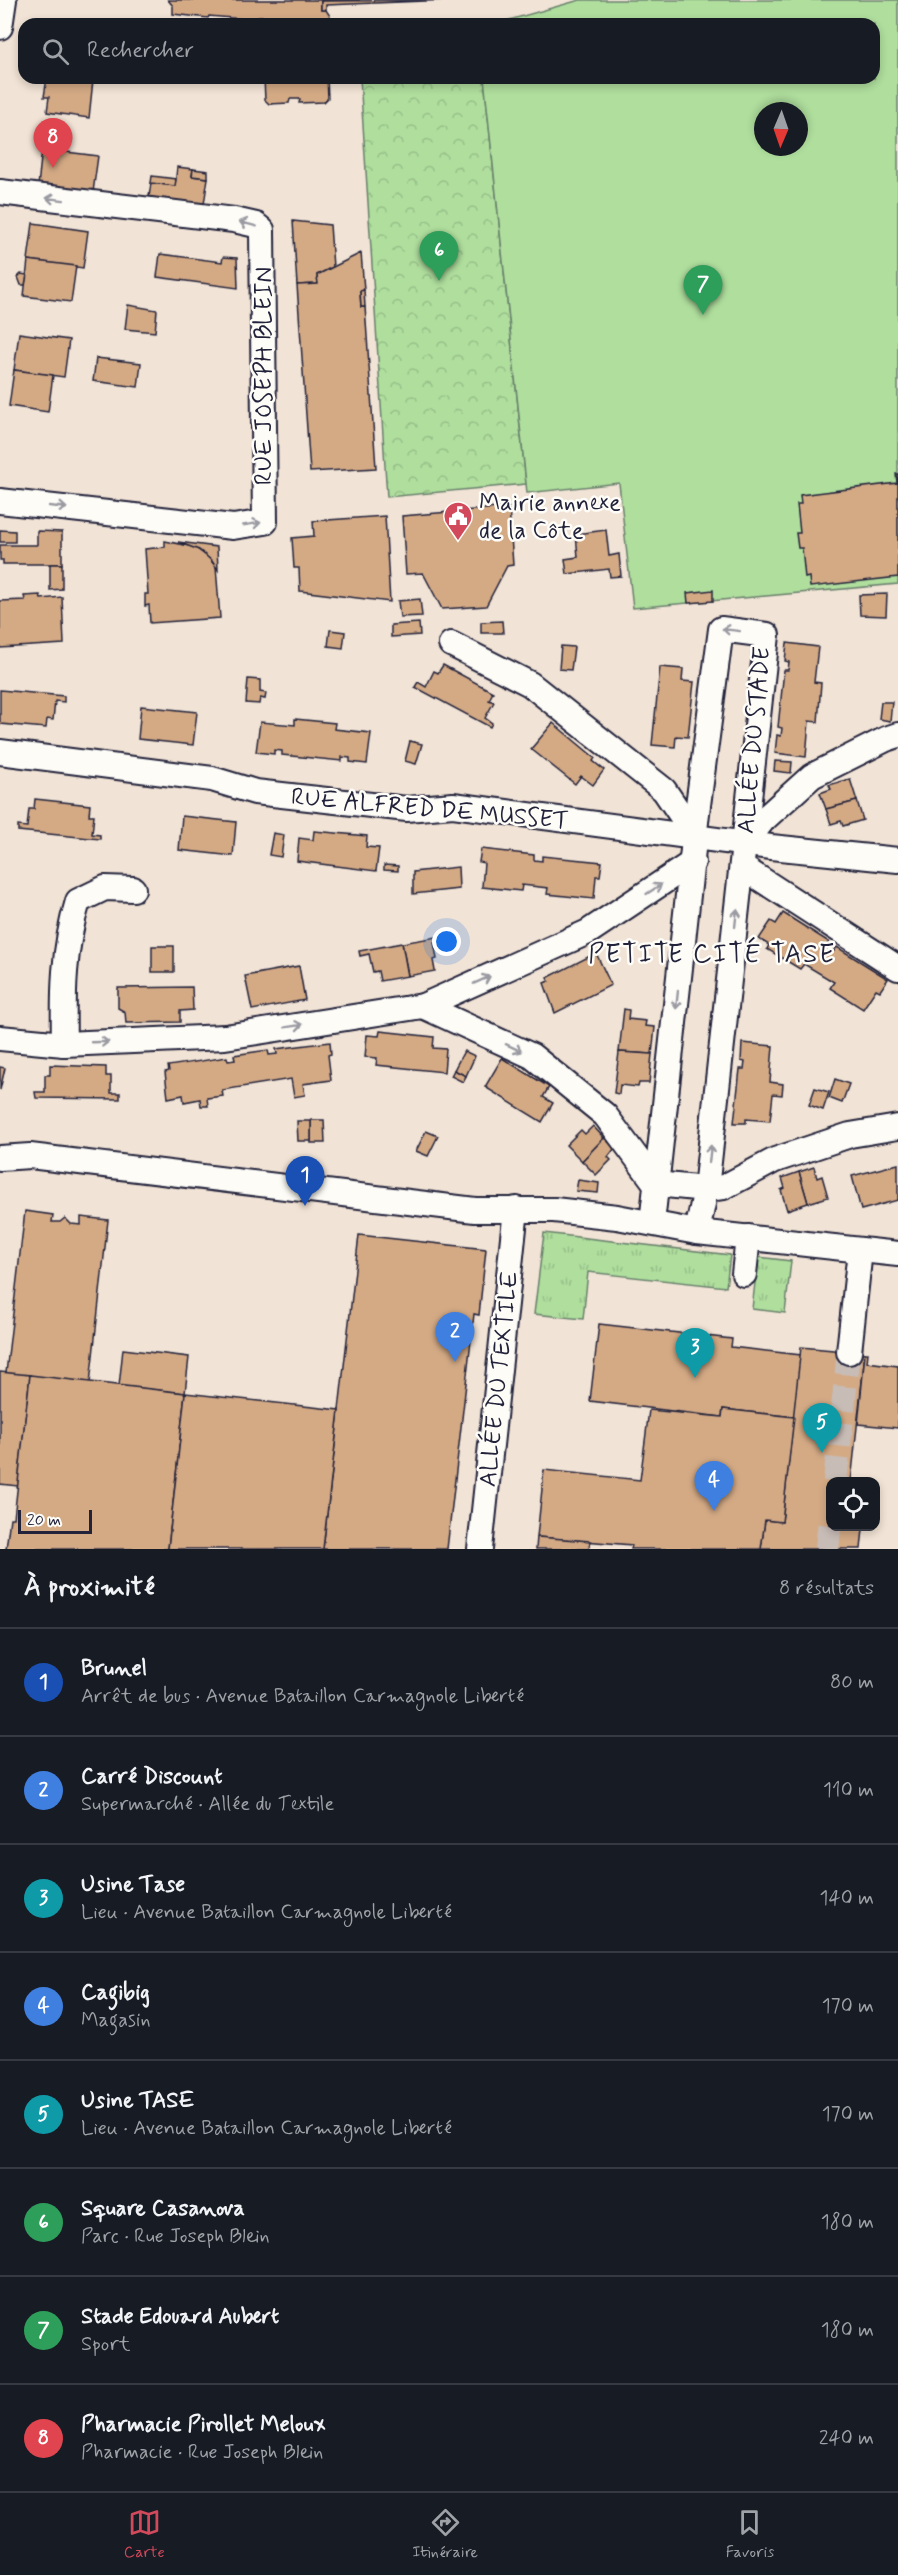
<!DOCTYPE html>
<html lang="fr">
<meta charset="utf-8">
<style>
body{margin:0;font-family:Mynerve,sans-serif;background:#20242c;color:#f1f3f6}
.controls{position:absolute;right:18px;bottom:18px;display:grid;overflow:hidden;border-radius:12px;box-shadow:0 3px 9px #0003}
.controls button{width:54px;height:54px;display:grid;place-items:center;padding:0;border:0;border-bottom:2px solid #363941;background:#171b24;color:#f1f3f6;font:30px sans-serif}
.compass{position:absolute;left:754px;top:102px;width:54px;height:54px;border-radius:50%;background:#171b24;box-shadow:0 3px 9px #0003;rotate:182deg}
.scale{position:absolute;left:18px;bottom:15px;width:74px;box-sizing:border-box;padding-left:6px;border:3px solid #22223b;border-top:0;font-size:16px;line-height:21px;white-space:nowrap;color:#22223b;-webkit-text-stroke:4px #fdfcf7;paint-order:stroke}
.you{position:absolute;left:447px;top:942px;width:21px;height:21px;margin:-15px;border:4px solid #fff;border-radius:50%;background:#1a73e8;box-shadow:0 0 0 9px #1a73e833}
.badge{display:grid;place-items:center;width:39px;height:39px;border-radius:50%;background:#d1495b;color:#fff;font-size:20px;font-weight:700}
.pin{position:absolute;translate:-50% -50px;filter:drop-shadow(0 2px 3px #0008)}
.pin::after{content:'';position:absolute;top:32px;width:21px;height:18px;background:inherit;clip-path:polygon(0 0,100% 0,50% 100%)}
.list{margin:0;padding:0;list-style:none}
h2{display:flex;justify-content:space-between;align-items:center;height:78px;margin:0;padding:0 24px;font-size:26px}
h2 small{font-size:20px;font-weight:400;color:#9ea1a6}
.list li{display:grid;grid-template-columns:39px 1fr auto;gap:18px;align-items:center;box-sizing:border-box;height:108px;padding:0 24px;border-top:2px solid #363941}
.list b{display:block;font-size:22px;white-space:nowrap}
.list p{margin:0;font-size:20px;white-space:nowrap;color:#9ea1a6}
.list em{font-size:20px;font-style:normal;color:#9ea1a6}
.icon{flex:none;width:33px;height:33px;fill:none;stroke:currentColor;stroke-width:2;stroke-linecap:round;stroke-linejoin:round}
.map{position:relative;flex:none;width:898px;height:1549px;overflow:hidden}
.search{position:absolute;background:#171b24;box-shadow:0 3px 9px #0003;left:18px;right:18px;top:18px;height:66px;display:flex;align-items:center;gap:15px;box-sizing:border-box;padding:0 21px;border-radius:18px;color:#9ea1a6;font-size:22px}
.sheet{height:942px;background:#171b24}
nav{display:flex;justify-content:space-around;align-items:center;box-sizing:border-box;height:84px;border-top:2px solid #363941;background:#171b24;font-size:16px;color:#9ea1a6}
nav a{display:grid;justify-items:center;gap:3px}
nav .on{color:#d1495b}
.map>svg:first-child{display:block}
.grass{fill:url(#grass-tufts);stroke:#68806c;stroke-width:1.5}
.forest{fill:url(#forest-crowns);stroke:#68806c;stroke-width:1.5}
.pitch{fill:#afde9d;stroke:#68806c;stroke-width:1.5;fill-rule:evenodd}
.building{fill:#d4aa85;stroke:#22223b;stroke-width:1.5}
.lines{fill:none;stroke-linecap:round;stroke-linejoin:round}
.minor-tunnel{stroke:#c8bcb6;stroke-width:24;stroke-dasharray:24 12;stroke-linecap:butt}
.minor-casing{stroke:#22223b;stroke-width:28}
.minor{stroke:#fdfcf7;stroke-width:24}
.oneway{stroke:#9a9aa2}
.labels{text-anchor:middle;stroke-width:5;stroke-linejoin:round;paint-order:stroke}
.street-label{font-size:24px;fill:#22223b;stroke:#fdfcf7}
.poi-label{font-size:24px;fill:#22223b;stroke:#fdfcf7;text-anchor:start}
.neighbourhood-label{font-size:26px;letter-spacing:1.5px;fill:#22223b;stroke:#fdfcf7}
</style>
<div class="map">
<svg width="898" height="1549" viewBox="0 0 898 1549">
<defs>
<pattern id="grass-tufts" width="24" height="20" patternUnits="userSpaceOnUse" patternTransform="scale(1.5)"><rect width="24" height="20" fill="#afde9d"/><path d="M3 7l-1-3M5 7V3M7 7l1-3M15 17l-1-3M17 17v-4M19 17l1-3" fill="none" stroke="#96be88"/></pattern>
<pattern id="forest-crowns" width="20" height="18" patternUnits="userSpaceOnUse" patternTransform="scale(1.5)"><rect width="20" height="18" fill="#afde9d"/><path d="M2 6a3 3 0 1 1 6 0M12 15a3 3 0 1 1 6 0" fill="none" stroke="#96be88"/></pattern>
</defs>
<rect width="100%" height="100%" fill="#f1e3d5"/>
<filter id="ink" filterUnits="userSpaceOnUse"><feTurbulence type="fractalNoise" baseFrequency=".0167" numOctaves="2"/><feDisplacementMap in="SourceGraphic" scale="12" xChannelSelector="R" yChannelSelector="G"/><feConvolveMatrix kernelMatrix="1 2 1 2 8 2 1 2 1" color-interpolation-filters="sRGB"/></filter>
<g filter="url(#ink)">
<g class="grass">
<path d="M544 1233 730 1255 726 1287 588 1272 583 1319 534 1314Z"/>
<path d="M758 1257 791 1261 785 1313 752 1309Z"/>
</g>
<path class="forest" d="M360 78H484L526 484 387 497Z"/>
<path class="pitch" d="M580 0H898V584L633 608 619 483 527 493 484 78H874V24H495ZM763 111H799V147H763Z"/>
<g class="building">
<path d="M168 0H360L321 1V10H326L330 16 331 24H263L262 16H259L256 20 209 16 208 18 173 14V6Z"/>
<path d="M450 0 326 5V10H321V1Z"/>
<path d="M47 78 93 80 89 118 47 112 49 97H44Z"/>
<path d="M264 78H327L328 98 324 102 299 103 300 99H290L289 103 269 104 265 100Z"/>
<path d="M42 149 98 156 93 192 38 186Z"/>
<path d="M177 167 193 169 192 176 208 178 204 204 149 197 151 183 175 186Z"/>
<path d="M193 169 208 171V178L192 176Z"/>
<path d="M152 176 176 179 175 186 151 183Z"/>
<path d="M293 221 330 225 333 267 317 275 318 284 297 285Z"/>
<path d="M33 223 88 231 83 268 28 260Z"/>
<path d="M361 253 364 290 360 291 361 307H365L376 468 310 472 297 285 318 284 317 275Z"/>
<path d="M160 254 222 262 223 257 237 258 238 288 157 277Z"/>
<path d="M28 260 76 266 71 302 24 296Z"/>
<path d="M21 274 27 275 25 285H21L18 277Z"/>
<path d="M364 290 365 307H361L360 291Z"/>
<path d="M128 305 157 310 155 332 125 329Z"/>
<path d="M19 333 69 340 64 377 14 370Z"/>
<path d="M96 358 141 363 138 387 93 381Z"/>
<path d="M14 370 53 375 48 412 9 406Z"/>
<path d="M896 474H898V577L810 587 809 577 805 578 802 548H798L796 533H800L797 504H801L800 495 897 483Z"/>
<path d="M509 507 513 565 507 566 486 606 442 609 423 573 406 574 402 516Z"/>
<path d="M385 516 390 602 300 591 299 568H294L292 538 314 536 313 521Z"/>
<path d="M0 530 15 531V542H0Z"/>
<path d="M606 530 609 556 619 554 621 576 610 577 609 569 567 574 565 559 578 557 576 534Z"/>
<path d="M37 531 62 532V564H3V560H0V545H37Z"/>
<path d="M165 541 194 547 208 557 216 567 220 618 150 623 149 605 145 606V594H148L145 549 165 547Z"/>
<path d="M178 542 217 547 218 570 212 561 199 550Z"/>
<path d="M50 564H62V589L50 590Z"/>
<path d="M713 590V601L688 603 687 593Z"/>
<path d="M887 594 886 616 860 615 859 595Z"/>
<path d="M40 595 41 599 62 597 64 644 0 648V601L25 600 24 596Z"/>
<path d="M420 599 422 616 400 617 398 601Z"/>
<path d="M502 621 503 633H481V622Z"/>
<path d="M419 623 420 635 391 637V625Z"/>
<path d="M330 630 345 632 343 648 328 646Z"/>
<path d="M787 643 818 647 814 682 821 683 818 722 809 721 806 757 775 753 777 735 781 736 782 728 778 727 784 670H788L789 662 785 661Z"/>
<path d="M561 646 574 647 571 670 559 669Z"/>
<path d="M443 665 493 692 489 700 494 702 485 718 492 723 490 727 415 687 418 682 426 687 434 671 438 673Z"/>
<path d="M660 667 683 669 682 681 694 682 688 737 676 736 675 747 652 745Z"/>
<path d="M248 679 260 680V692L266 693 265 699 260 698 259 704 246 703Z"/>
<path d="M0 690 64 696V702L55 701 53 720 47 719 46 728 0 724Z"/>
<path d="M881 702H892L890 721 879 719Z"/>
<path d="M141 706 197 712 193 745 138 739Z"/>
<path d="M295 719 335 723 334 729 371 733 367 764 350 762V758L342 757V761L282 755V751L274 750V754L256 752 260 722 295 725Z"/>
<path d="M553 723 595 758 593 761 604 770 593 785 581 776 575 784 531 749Z"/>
<path d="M410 741 422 744 416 764 405 761Z"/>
<path d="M775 761 792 762 791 773 774 771Z"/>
<path d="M850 779 857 801 826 809 820 793 831 789 829 785Z"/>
<path d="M35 799 90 805 89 815H94L92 834 100 835V839L18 831V826L27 827 29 809H34Z"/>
<path d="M857 801 863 820 843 826 841 821 831 824 826 809Z"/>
<path d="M182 816 236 822 233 856 179 850Z"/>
<path d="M314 831 367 836 366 847 379 848 376 871 297 861 299 838 313 840Z"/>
<path d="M273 833 284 835 281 857 269 855Z"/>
<path d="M481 849 534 855V860L542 861V856L602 862 600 876H596L594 899 547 894 548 888 522 885 521 891 482 887 484 863 479 862Z"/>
<path d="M384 865 398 866V871L384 870Z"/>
<path d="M458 867 459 889 413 894V872Z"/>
<path d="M783 913 829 942 826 946 834 951 837 947 888 979 880 991 876 989 863 1009 830 988 834 982 804 964 800 969 767 949 769 945 759 939 771 921 776 924Z"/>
<path d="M442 936 443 940 434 942 437 959 433 960 435 971 408 976 402 943Z"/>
<path d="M402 943 408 976 380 981 378 971 373 972 369 954 360 956 359 951Z"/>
<rect x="152" y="946" width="22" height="26"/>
<path d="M596 953 611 985 555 1013 544 983 549 981 547 978Z"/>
<path d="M299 966 305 1000 252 1010 245 976Z"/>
<path d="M192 987 193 1010 180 1011V1022L126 1023 125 1012 118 1008V988Z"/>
<path d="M624 1009 629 1010 628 1019 646 1021 645 1026 655 1027 652 1054 619 1052Z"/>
<path d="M380 1031 434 1037 433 1048 446 1049 444 1072 376 1065 377 1058 365 1057 367 1035 379 1036Z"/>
<path d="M330 1042 331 1054 328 1055 331 1080 303 1084 305 1095 294 1097 291 1079 222 1090 223 1096 207 1098 208 1106H201L200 1099 184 1102 183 1095 168 1098 165 1072 169 1071 168 1066 227 1057 228 1061 235 1060 234 1055 268 1050 269 1055 277 1054 276 1049Z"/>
<path d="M742 1043 773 1046 770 1082 783 1084 782 1095 773 1094 770 1121 746 1119V1123H734L740 1069H744L745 1062 741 1061Z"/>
<path d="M464 1051 475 1056 466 1076 454 1070Z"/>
<path d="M619 1052 652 1054 649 1083H639L638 1087 620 1085 619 1094 614 1093Z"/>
<path d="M502 1058 549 1087 543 1097 553 1103 542 1122 485 1087Z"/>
<path d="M50 1065 106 1067V1076H111V1093H120V1099L36 1098 35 1092H45V1075H50Z"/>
<path d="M0 1067 5 1068 0 1090Z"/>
<path d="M454 1070 466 1076 463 1082 451 1076Z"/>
<path d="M835 1079 849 1084 842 1103 829 1098Z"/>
<path d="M815 1088 829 1092 823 1110 809 1105Z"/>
<path d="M311 1120H324L325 1143H311Z"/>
<path d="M297 1121H311V1141H298Z"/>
<path d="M593 1126 604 1138 582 1161 566 1145 581 1130 585 1134Z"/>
<path d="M426 1131 438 1136 428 1156 416 1151Z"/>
<path d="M604 1138 615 1148 608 1157 611 1160 596 1175 582 1161Z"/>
<path d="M898 1164V1200L861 1210 852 1176Z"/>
<path d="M814 1167 817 1178 822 1176 828 1197 808 1203 799 1172Z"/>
<path d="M799 1172 808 1203 787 1210 781 1190 785 1188 782 1178Z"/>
<path d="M578 1180 599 1183 598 1193 576 1191Z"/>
<path d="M25 1211 53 1215 52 1222H60L65 1218 71 1224 81 1225V1217L108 1220 90 1383 6 1373Z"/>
<path d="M359 1235 486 1249 479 1315 474 1314 447 1549H323Z"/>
<path d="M599 1324 732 1339 731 1347 801 1355 794 1417 723 1409 722 1417 590 1401Z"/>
<path d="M801 1347 865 1353 851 1482H830V1526L863 1529 861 1549H761L765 1520 782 1522Z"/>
<path d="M123 1349 189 1357 185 1393 119 1386Z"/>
<path d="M865 1353H868L867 1362 898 1366V1428L858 1424Z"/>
<path d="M0 1372 30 1375 18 1486 0 1484Z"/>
<path d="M30 1375 185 1393 168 1549H6L10 1518H14Z"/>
<path d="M185 1393 339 1410 323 1549H168Z"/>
<path d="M723 1409 794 1417 782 1522 765 1520 761 1549H631L632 1545 537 1537 544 1470 640 1480 649 1410 722 1417Z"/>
<path d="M537 1537 590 1541 589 1549H536Z"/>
</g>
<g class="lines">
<g class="minor-tunnel">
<path d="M835 1482 849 1352"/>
<path d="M827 1549 830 1522"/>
</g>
<g class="minor-casing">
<g id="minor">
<path d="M0 27 4 0"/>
<path d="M0 192 234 220 256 225 262 230 265 522 233 527 0 501"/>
<path d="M451 644 530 684 664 790 696 837"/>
<path d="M0 752 212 779 255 792 407 809 453 805 771 847 898 860"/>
<path d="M745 843 763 820 812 776 886 739 898 735"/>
<path d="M742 867 898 968"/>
<path d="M423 1006 532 1056 605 1115 656 1184 706 1189 724 1187 775 1160 850 1135 898 1127"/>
<path d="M0 1038 64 1044 225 1037 423 1006 588 932 693 862"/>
<path d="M64 1044C63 993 63 950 78 901L105 888 133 889"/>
<path d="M0 1158 30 1156 475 1210H554L617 1217 697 1232 898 1254"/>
<path d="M652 1223 697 813 721 629 767 635 706 1189 697 1232"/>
<path d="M744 1274 748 1237"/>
<path d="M849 1352 860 1250"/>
<path d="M480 1549 516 1209"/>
</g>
</g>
<use href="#minor" class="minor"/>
</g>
<defs><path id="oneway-shaft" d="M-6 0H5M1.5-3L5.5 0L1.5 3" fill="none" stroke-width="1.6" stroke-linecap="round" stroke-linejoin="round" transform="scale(1.5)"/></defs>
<g class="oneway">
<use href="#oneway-shaft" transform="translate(55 199) rotate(-173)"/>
<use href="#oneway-shaft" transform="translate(248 224) rotate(-165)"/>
<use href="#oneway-shaft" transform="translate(58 507) rotate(6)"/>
<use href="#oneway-shaft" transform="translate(252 524) rotate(-9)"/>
<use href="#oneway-shaft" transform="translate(731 630) rotate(-173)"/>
<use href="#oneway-shaft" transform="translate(654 889) rotate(-33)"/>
<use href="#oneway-shaft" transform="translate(736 918) rotate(-84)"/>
<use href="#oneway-shaft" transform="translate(482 980) rotate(-24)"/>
<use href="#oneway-shaft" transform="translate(677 1000) rotate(96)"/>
<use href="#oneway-shaft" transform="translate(294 1026) rotate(-9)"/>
<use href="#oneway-shaft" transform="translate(100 1042) rotate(-2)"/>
<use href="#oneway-shaft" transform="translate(514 1048) rotate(25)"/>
<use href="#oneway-shaft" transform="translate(710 1154) rotate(-84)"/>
</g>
</g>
<defs>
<g id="civic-pin" transform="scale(1.5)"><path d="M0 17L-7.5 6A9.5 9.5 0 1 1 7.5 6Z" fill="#d1495b" stroke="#fdfcf7"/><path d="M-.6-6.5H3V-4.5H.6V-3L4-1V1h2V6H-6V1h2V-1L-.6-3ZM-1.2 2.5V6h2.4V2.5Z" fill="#fff"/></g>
</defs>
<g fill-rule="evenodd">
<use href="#civic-pin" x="458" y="516"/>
</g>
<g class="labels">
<g class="street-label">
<text transform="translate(263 376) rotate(-90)" y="8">RUE JOSEPH BLEIN</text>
<text transform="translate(753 740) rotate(-85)" y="8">ALLÉE DU STADE</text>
<text transform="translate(430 808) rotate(5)" y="8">RUE ALFRED DE MUSSET</text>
<text transform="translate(498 1379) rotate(-84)" y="8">ALLÉE DU TEXTILE</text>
</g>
<g class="poi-label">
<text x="479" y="510">Mairie annexe<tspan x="479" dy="28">de la Côte</tspan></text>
</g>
<g class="neighbourhood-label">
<text x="712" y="962">PETITE CITÉ TASE</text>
</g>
</g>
</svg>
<div class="controls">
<button><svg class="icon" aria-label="locate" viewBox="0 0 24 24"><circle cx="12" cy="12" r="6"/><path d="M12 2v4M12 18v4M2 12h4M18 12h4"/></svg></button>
</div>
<svg class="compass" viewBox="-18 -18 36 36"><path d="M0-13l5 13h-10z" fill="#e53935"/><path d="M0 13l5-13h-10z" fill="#9ea1a6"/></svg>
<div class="scale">20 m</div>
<div class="you"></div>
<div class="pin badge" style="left:305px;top:1206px;background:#1a4fb4">1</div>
<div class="pin badge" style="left:455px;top:1362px;background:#3f7fe0">2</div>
<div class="pin badge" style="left:695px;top:1378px;background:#0f9aa8">3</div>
<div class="pin badge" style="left:714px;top:1511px;background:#3f7fe0">4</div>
<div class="pin badge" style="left:822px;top:1453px;background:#0f9aa8">5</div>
<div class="pin badge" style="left:439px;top:281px;background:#2e9e5b">6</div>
<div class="pin badge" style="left:703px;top:315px;background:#2e9e5b">7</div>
<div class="pin badge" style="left:53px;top:168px;background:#e0444e">8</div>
<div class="search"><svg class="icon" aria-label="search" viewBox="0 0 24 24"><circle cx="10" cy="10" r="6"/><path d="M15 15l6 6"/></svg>Rechercher</div>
</div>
<section class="sheet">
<h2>À proximité<small>8 résultats</small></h2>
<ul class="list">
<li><span class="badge" style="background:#1a4fb4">1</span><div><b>Brunel</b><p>Arrêt de bus · Avenue Bataillon Carmagnole Liberté</p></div><em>80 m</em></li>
<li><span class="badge" style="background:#3f7fe0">2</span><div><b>Carré Discount</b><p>Supermarché · Allée du Textile</p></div><em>110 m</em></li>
<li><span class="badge" style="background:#0f9aa8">3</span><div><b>Usine Tase</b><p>Lieu · Avenue Bataillon Carmagnole Liberté</p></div><em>140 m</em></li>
<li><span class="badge" style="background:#3f7fe0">4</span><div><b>Cagibig</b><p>Magasin</p></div><em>170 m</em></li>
<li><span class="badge" style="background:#0f9aa8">5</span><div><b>Usine TASE</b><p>Lieu · Avenue Bataillon Carmagnole Liberté</p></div><em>170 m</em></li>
<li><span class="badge" style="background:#2e9e5b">6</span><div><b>Square Casanova</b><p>Parc · Rue Joseph Blein</p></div><em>180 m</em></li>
<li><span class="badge" style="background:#2e9e5b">7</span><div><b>Stade Edouard Aubert</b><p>Sport</p></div><em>180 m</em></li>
<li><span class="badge" style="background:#e0444e">8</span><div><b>Pharmacie Pirollet Meloux</b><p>Pharmacie · Rue Joseph Blein</p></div><em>240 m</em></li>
</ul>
</section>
<nav>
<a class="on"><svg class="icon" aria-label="map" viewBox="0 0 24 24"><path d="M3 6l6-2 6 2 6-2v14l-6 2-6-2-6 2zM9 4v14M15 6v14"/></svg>Carte</a>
<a><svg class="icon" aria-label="directions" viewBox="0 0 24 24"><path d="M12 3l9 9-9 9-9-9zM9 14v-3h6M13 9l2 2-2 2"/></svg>Itinéraire</a>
<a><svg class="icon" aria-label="saved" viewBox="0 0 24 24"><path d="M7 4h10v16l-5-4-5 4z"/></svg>Favoris</a>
</nav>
